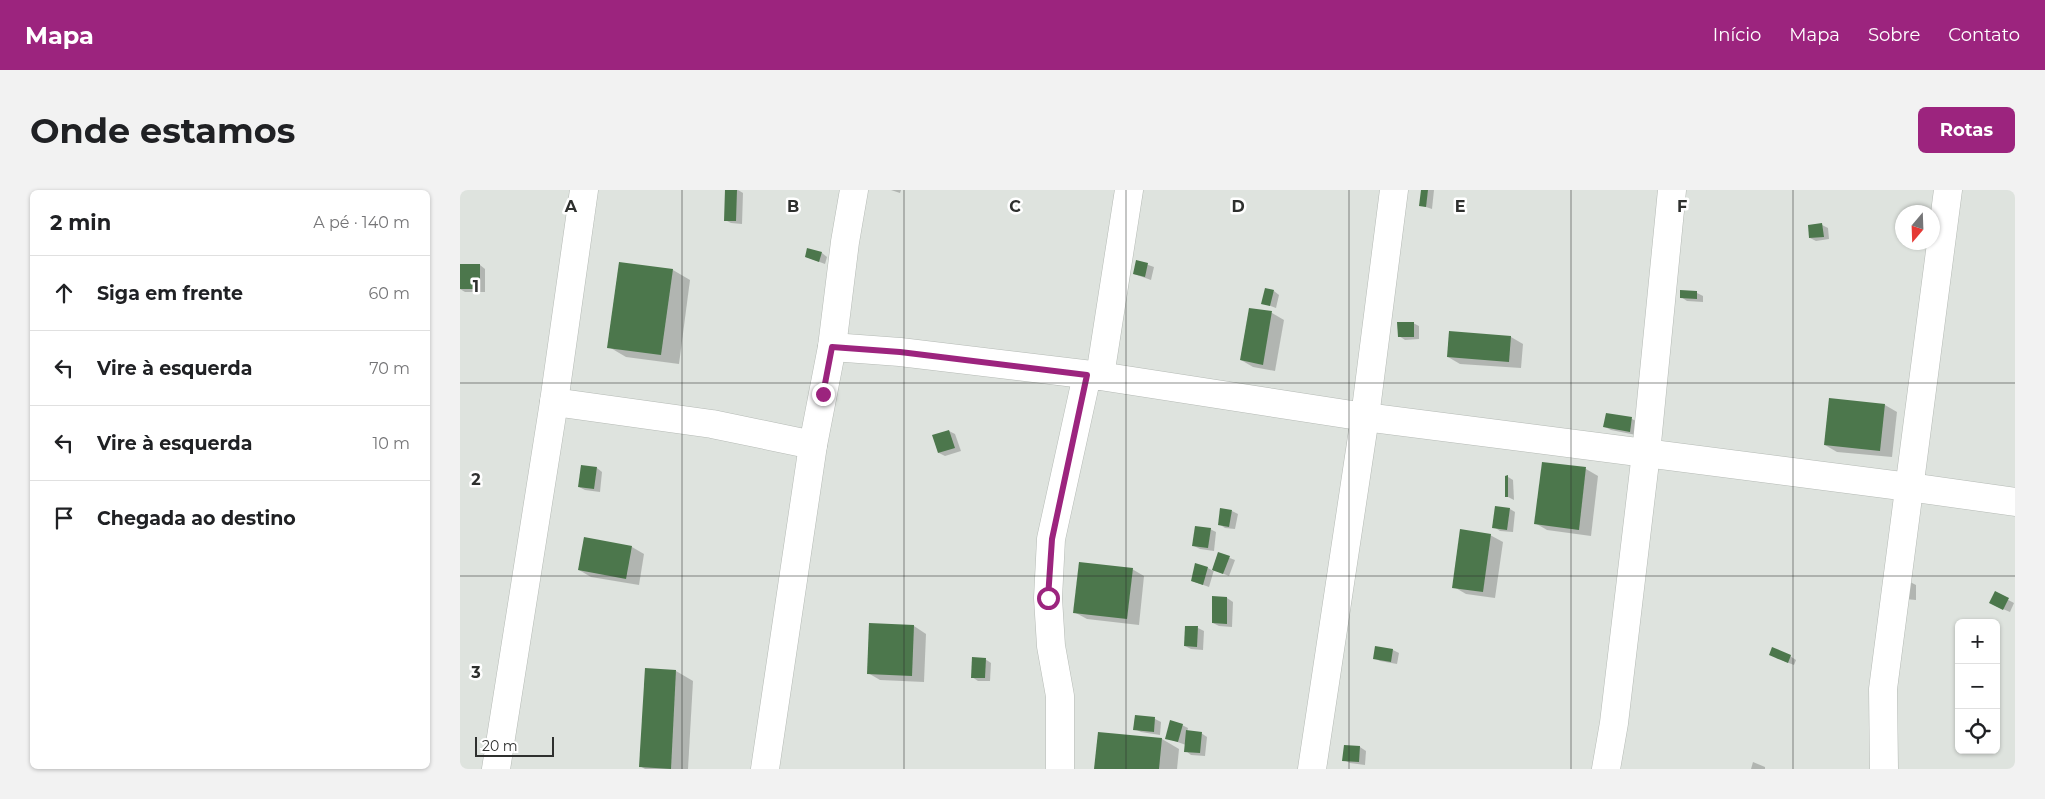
<!DOCTYPE html>
<html lang="pt">
<meta charset="utf-8">
<style>
body{margin:0;font-family:Montserrat,sans-serif;background:#f2f2f2;color:#202124}
.controls{position:absolute;right:15px;bottom:15px;display:grid;overflow:hidden;border-radius:8px;box-shadow:0 1px 4px #0004}
.controls button{width:45px;height:45px;display:grid;place-items:center;padding:0;border:0;border-bottom:1px solid #e0e0e0;background:#fff;color:#202124;font:25px sans-serif}
.compass{position:absolute;left:1435px;top:15px;width:45px;height:45px;border-radius:50%;background:#fff;box-shadow:0 1px 4px #0004;rotate:199deg}
.scale{position:absolute;left:15px;bottom:12px;width:79px;box-sizing:border-box;padding-left:5px;border:2px solid #2e302e;border-top:0;font-size:14px;line-height:18px;white-space:nowrap;color:#2e302e;-webkit-text-stroke:4px #fff;paint-order:stroke}
.stop{position:absolute;width:15px;height:15px;margin:-11px;border:4px solid #9c247e;border-radius:50%;background:#fff}
.stop.end{background:#9c247e;border-color:#fff;box-shadow:0 1px 5px #0008}
.list{margin:0;padding:0;list-style:none}
h2{display:flex;justify-content:space-between;align-items:center;height:65px;margin:0;padding:0 20px;font-size:21px}
h2 small{font-size:16px;font-weight:400;color:#757577}
.list li{display:grid;grid-template-columns:32px 1fr auto;gap:15px;align-items:center;box-sizing:border-box;height:75px;padding:0 20px;border-top:1px solid #e0e0e0}
.list b{display:block;font-size:19px;white-space:nowrap}
.list em{font-size:16px;font-style:normal;color:#757577}
.icon{flex:none;width:28px;height:28px;fill:none;stroke:currentColor;stroke-width:2;stroke-linecap:round;stroke-linejoin:round}
.map{position:relative;flex:none;width:1555px;height:579px;overflow:hidden;border-radius:8px}
header{display:flex;align-items:center;gap:30px;box-sizing:border-box;height:70px;padding:0 25px;background:#9c247e;color:#fff}
header strong{font-size:24px}
nav{display:flex;gap:28px;margin-inline-start:auto;font-size:18px}
.intro{display:flex;align-items:center;justify-content:space-between;box-sizing:border-box;height:120px;padding:0 30px}
h1{margin:0;font-size:35px}
.button{padding:12px 22px;border-radius:8px;background:#9c247e;color:#fff;font-size:18px;font-weight:700}
main{display:flex;gap:30px;padding:0 30px}
aside{flex:1;background:#fff;border-radius:8px;box-shadow:0 1px 4px #0004}
.map>svg:first-child{display:block}
.shadow{fill:#0003}
.building{fill:#4c774c}
.lines{fill:none;stroke-linecap:round;stroke-linejoin:round}
.minor-casing{stroke:#b5bab5;stroke-width:29}
.minor{stroke:#fff;stroke-width:28}
.route{stroke:#9c247e;stroke-width:6}
.grid{fill:none;stroke:#2e302e;stroke-width:1;stroke-opacity:0.55}
.grid-label{font-size:16px;text-anchor:middle;font-weight:bold;fill:#2e302e;stroke:#fff;stroke-width:5;stroke-linejoin:round;paint-order:stroke}
</style>
<header>
<strong>Mapa</strong>
<nav><a>Início</a><a>Mapa</a><a>Sobre</a><a>Contato</a></nav>
</header>
<div class="intro"><h1>Onde estamos</h1><a class="button">Rotas</a></div>
<main>
<aside>
<h2>2 min<small>A pé · 140 m</small></h2>
<ul class="list">
<li><svg class="icon" aria-label="ahead" viewBox="0 0 24 24"><path d="M12 20V5M6 11l6-6 6 6"/></svg><div><b>Siga em frente</b></div><em>60 m</em></li>
<li><svg class="icon" aria-label="left" viewBox="0 0 24 24"><path d="M17 20v-9H6M10 6l-5 5 5 5"/></svg><div><b>Vire à esquerda</b></div><em>70 m</em></li>
<li><svg class="icon" aria-label="left" viewBox="0 0 24 24"><path d="M17 20v-9H6M10 6l-5 5 5 5"/></svg><div><b>Vire à esquerda</b></div><em>10 m</em></li>
<li><svg class="icon" aria-label="arrive" viewBox="0 0 24 24"><path d="M6 21V4h12l-3 4 3 4H6"/></svg><div><b>Chegada ao destino</b></div></li>
</ul>
</aside>
<div class="map">
<svg width="1555" height="579" viewBox="0 0 1555 579">
<rect width="100%" height="100%" fill="#dee3de"/>
<g class="shadow">
<path d="M266 0H278L283 3 282 34 271 33 265 30Z"/>
<path d="M431 0H441L440 3Z"/>
<path d="M962 0H974L972 19 960 15Z"/>
<path d="M1362 35 1368 38 1369 49 1356 51 1350 48Z"/>
<path d="M362 63 367 67 365 74 346 67Z"/>
<path d="M677 71 694 77 691 90 674 84Z"/>
<path d="M0 75H20L25 79V102H5L0 99Z"/>
<path d="M213 80 230 90 219 174 166 167 149 157Z"/>
<path d="M814 101 819 105 816 118 803 113Z"/>
<path d="M1237 103 1243 106V112L1227 111 1221 107Z"/>
<path d="M790 119 812 123 824 130 815 181 793 177 781 170Z"/>
<path d="M953 133 959 136V149L945 150 939 146Z"/>
<path d="M1051 147 1063 154 1061 178 1000 174 988 167Z"/>
<path d="M1425 215 1437 222 1432 267 1377 262 1365 255Z"/>
<path d="M1172 229 1178 232 1176 245 1151 240 1145 237Z"/>
<path d="M489 241 495 244 501 261 485 266 479 263Z"/>
<path d="M1083 273 1126 279 1138 286 1131 346 1087 340 1075 333Z"/>
<path d="M137 278 142 282 140 302 125 300 119 297Z"/>
<path d="M1048 287 1053 290 1054 310 1046 306Z"/>
<path d="M1050 319 1055 322 1053 342 1040 341 1034 337Z"/>
<path d="M772 321 778 324 775 339 765 338 759 334Z"/>
<path d="M750 339 756 342 754 361 740 359 734 356Z"/>
<path d="M1030 345 1043 352 1035 408 1006 404 994 397Z"/>
<path d="M172 357 184 364 179 395 131 387 119 380Z"/>
<path d="M759 364 775 370 769 386 754 380 749 397 732 391 748 378 753 381Z"/>
<path d="M672 379 684 386 679 435 627 429 614 422Z"/>
<path d="M1450 392 1456 395V410L1445 409Z"/>
<path d="M1535 403 1554 413 1550 422 1536 416Z"/>
<path d="M767 408 773 412 772 437 759 436 753 433Z"/>
<path d="M410 435 454 436 466 444 464 492 420 490 408 483Z"/>
<path d="M738 438 744 441 743 460 731 459 725 456Z"/>
<path d="M933 460 939 463 937 474 920 471 914 468Z"/>
<path d="M1330 466 1336 470 1334 475 1316 468Z"/>
<path d="M525 469 531 473 530 491H518L512 487Z"/>
<path d="M216 481 233 491 228 579H185L180 576Z"/>
<path d="M676 527 695 529 701 532 700 545 681 542 675 539Z"/>
<path d="M722 535 728 538 727 542 741 543 747 547 745 566 731 565 726 561V555L706 548Z"/>
<path d="M639 543 702 549 719 559 717 579H635Z"/>
<path d="M885 556 900 557 906 561 905 575 890 573 884 570Z"/>
<path d="M1293 572 1305 577V579H1291Z"/>
</g>
<g class="building">
<path d="M265 0H277L276 31H264Z"/>
<path d="M961 0H968L966 17 959 16Z"/>
<path d="M1362 33 1364 47 1349 48 1348 35Z"/>
<path d="M347 58 362 62 359 72 345 67Z"/>
<path d="M676 70 688 73 685 87 673 84Z"/>
<path d="M159 72 213 79 201 165 147 158Z"/>
<rect x="0" y="74" width="20" height="25"/>
<path d="M805 98 814 100 810 116 801 114Z"/>
<path d="M1220 100 1237 101V109L1220 108Z"/>
<path d="M789 118 812 121 803 175 780 170Z"/>
<path d="M937 132H954V147H938Z"/>
<path d="M989 141 1051 146 1049 172 987 167Z"/>
<path d="M1369 208 1425 214 1420 261 1364 255Z"/>
<path d="M1146 223 1172 227 1170 242 1143 237Z"/>
<path d="M489 240 495 258 478 263 472 245Z"/>
<path d="M1082 272 1126 277 1119 340 1074 334Z"/>
<path d="M121 275 137 277 134 299 118 297Z"/>
<path d="M1048 285V307H1045V286Z"/>
<path d="M1035 316 1050 318 1047 340 1032 338Z"/>
<path d="M760 318 772 320 769 337 758 335Z"/>
<path d="M735 336 751 338 748 358 732 356Z"/>
<path d="M1000 339 1031 344 1023 402 992 398Z"/>
<path d="M124 347 172 356 166 389 118 380Z"/>
<path d="M758 362 770 366 763 384 752 380Z"/>
<path d="M619 372 673 378 667 429 613 423Z"/>
<path d="M735 373 748 377 743 395 731 391Z"/>
<path d="M1535 401 1549 408 1543 420 1529 413Z"/>
<path d="M752 406 767 407V434L752 433Z"/>
<path d="M409 433 454 435 452 486 407 484Z"/>
<path d="M725 436H738L737 457 724 456Z"/>
<path d="M915 456 933 459 931 472 913 469Z"/>
<path d="M1312 457 1331 465 1328 473 1309 465Z"/>
<path d="M512 467 526 468 525 488H511Z"/>
<path d="M185 478 216 480 211 579 179 577Z"/>
<path d="M675 525 695 527 694 542 673 540Z"/>
<path d="M710 530 723 534 718 552 705 549Z"/>
<path d="M726 540 742 542 740 563 724 562Z"/>
<path d="M638 542 702 548 699 579H634Z"/>
<path d="M884 555 900 556 899 572 882 571Z"/>
</g>
<g class="lines">
<g class="minor-casing">
<g id="minor">
<path d="M372 157 440 162 640 186 905 227 1449 297 1555 312"/>
<path d="M640 186 669 0"/>
<path d="M94 212 252 234 353 255 372 157 385 52 394 0"/>
<path d="M36 579 94 212 124 0"/>
<path d="M305 579 353 255"/>
<path d="M600 579V506L591 456 588 408 591 349 627 185"/>
<path d="M852 579 905 227 934 0"/>
<path d="M1146 579 1154 533 1186 263 1212 0"/>
<path d="M1424 579 1423 499 1488 0"/>
</g>
</g>
<use href="#minor" class="minor"/>
</g>
<g class="lines">
<path class="route" d="M363 204 372 157 440 162 627 185 592 349 588 408"/>
</g>
<path class="grid" d="M222 0V579M444 0V579M666 0V579M889 0V579M1111 0V579M1333 0V579M0 193H1555M0 386H1555"/>
<g class="grid-label">
<text x="111" y="22">A</text>
<text x="333" y="22">B</text>
<text x="555" y="22">C</text>
<text x="778" y="22">D</text>
<text x="1000" y="22">E</text>
<text x="1222" y="22">F</text>
<text x="16" y="102">1</text>
<text x="16" y="295">2</text>
<text x="16" y="488">3</text>
</g>
</svg>
<div class="controls">
<button>+</button>
<button>−</button>
<button><svg class="icon" aria-label="locate" viewBox="0 0 24 24"><circle cx="12" cy="12" r="6"/><path d="M12 2v4M12 18v4M2 12h4M18 12h4"/></svg></button>
</div>
<svg class="compass" viewBox="-18 -18 36 36"><path d="M0-13l5 13h-10z" fill="#e53935"/><path d="M0 13l5-13h-10z" fill="#757577"/></svg>
<div class="scale">20 m</div>
<div class="stop" style="left:588px;top:408px"></div>
<div class="stop end" style="left:363px;top:204px"></div>
</div>
</main>
